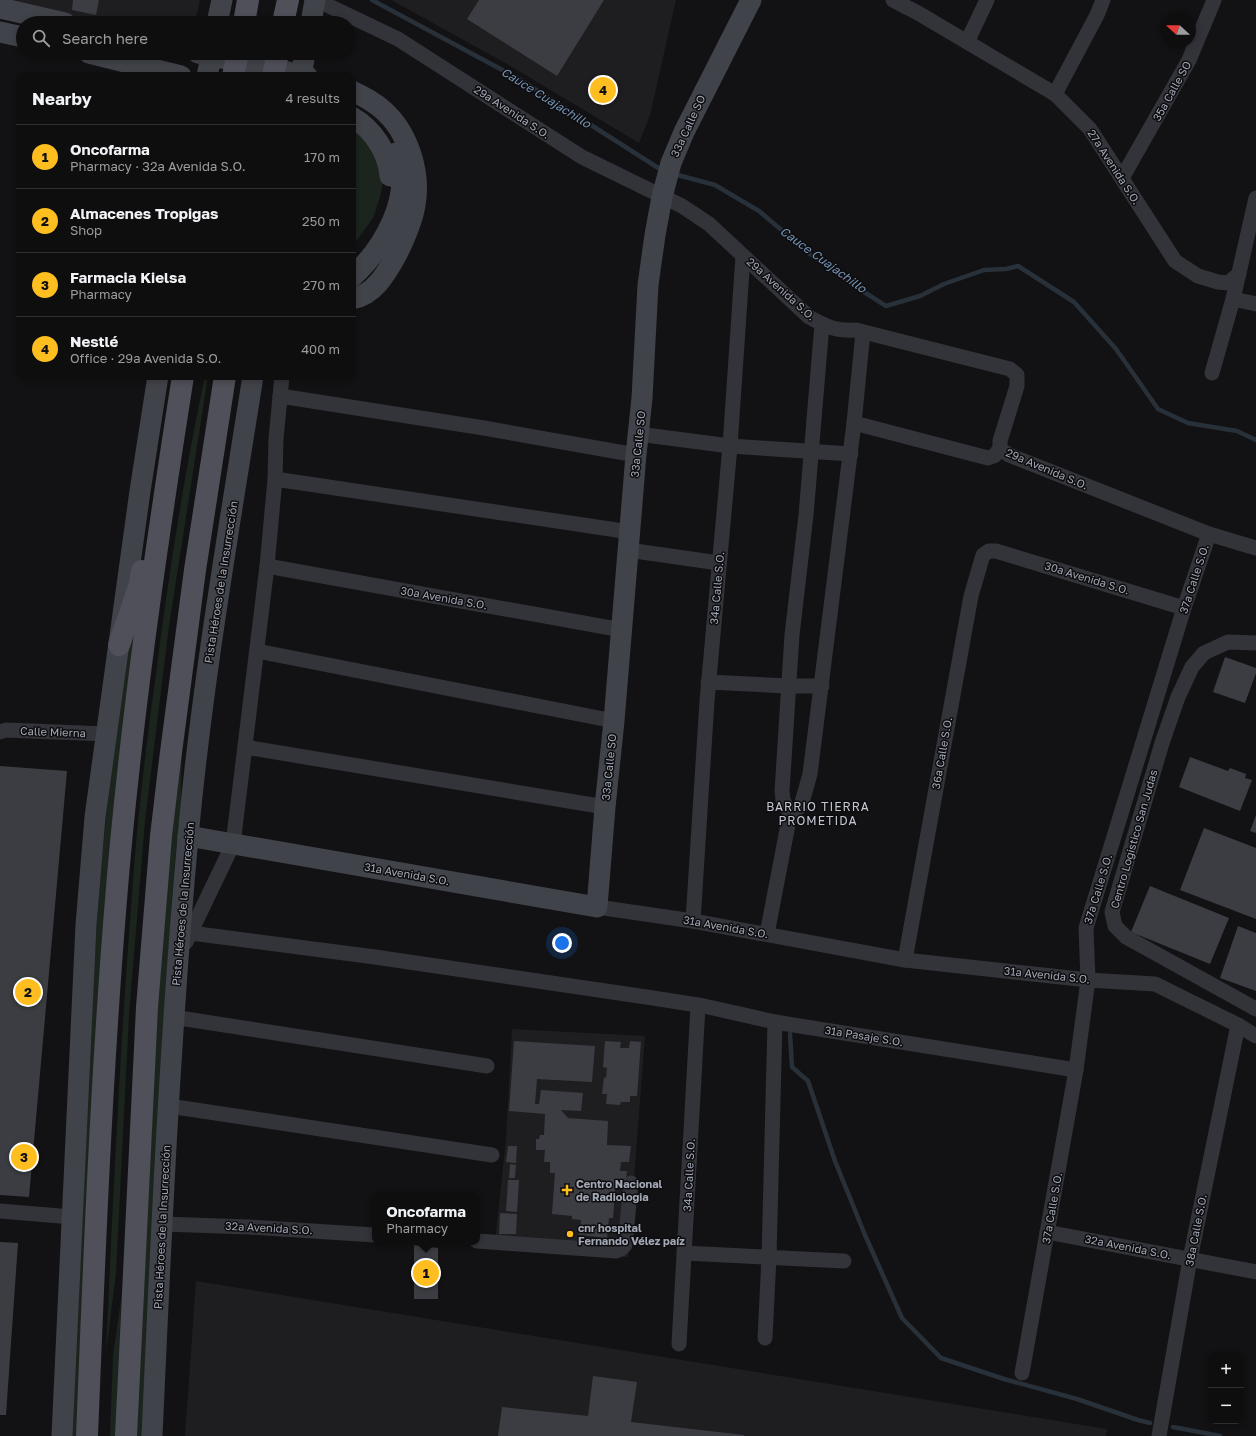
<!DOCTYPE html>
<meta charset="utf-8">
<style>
body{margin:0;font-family:"Golos Text",sans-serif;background:#171718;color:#f1f3f6}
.controls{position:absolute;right:12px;bottom:12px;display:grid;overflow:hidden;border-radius:8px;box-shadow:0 2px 6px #0003}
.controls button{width:36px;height:36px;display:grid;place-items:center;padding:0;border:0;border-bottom:1px solid #2e2e2f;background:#0e0e0f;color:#f1f3f6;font:20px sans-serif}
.compass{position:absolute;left:1160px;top:12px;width:36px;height:36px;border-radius:50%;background:#0e0e0f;box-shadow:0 2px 6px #0003;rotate:291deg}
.you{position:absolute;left:562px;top:943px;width:14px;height:14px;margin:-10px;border:3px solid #fff;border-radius:50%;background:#1a73e8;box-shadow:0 0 0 6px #1a73e833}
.badge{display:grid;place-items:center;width:26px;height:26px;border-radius:50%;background:#ffbe20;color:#111;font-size:13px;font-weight:700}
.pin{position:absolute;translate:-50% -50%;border:2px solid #fff;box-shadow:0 1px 4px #0006}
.popup{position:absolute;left:372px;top:1193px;width:108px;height:52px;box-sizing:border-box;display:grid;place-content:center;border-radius:8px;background:#0e0e0f;filter:drop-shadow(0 1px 3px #0005);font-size:13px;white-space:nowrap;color:#9b9c9e}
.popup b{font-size:15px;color:#f1f3f6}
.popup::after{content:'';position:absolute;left:50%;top:100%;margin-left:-8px;border:8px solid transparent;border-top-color:#0e0e0f}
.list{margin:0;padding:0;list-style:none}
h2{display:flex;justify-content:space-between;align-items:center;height:52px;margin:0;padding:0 16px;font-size:17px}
h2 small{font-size:13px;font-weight:400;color:#9b9c9e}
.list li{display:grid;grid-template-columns:26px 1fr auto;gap:12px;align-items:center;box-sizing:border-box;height:64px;padding:0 16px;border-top:1px solid #2e2e2f}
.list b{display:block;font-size:15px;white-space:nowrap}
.list p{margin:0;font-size:13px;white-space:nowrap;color:#9b9c9e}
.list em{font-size:13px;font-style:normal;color:#9b9c9e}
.icon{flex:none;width:22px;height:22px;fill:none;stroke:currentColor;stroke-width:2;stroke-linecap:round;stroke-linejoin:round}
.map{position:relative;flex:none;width:1256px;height:1436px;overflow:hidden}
.search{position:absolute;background:#0e0e0f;box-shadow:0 2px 6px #0003;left:16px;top:16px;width:340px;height:44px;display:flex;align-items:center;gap:10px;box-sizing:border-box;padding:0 14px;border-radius:22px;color:#9b9c9e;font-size:15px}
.panel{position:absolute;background:#0e0e0f;box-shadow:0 2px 6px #0003;left:16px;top:72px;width:340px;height:308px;border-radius:12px}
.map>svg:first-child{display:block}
.built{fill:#1e1e21}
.green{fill:#1c241e}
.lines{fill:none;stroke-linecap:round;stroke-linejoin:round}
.stream{stroke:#283039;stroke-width:4.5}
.building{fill:#3c3d42}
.street{stroke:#333439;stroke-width:15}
.secondary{stroke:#41434a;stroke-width:21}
.primary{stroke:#4f5059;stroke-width:22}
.poi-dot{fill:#ffbe20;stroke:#0d0d0f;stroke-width:1.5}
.labels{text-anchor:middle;stroke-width:3;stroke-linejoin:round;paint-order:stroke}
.street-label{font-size:11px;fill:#a3a8b6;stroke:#0d0d0f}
.poi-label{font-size:11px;font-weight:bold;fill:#a3a8b6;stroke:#0d0d0f;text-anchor:start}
.water-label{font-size:12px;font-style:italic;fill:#7694b4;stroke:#0d0d0f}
.neighbourhood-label{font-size:12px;letter-spacing:1px;fill:#c4c7d2;stroke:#0d0d0f}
</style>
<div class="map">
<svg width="1256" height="1436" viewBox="0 0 1256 1436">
<rect width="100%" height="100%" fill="#121214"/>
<g class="built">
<path d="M0 0H200L195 23H103L0 2Z"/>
<path d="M391 0H676L650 115 639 143 507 64Z"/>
<path d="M512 1029 645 1036 628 1257 519 1251 495 1242 506 1139Z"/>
<path d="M196 1281 1107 1429 1106 1436H185Z"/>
</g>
<g class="green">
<path d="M352 125 377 152 383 182 380 197 373 218 352 247Z"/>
<path d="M205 376H208L169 626 145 821 129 1015 116 1273 106 1352C113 1199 120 1046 132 894 137 820 146 746 156 673 169 573 184 474 205 376Z"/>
<path d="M137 616 117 775 98 996 77 1436H70L92 991 99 892 110 771 126 654Z"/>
<path d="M182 737 181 802 174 871 160 1071 142 1436H135L161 940Z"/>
<path d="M121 1300 116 1436H110L113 1355Z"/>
</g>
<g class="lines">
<g class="stream">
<path d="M372 0 519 79 663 171"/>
<path d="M674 174 715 185 759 211 806 251 850 283 886 306 920 296 944 284 984 270 1006 269 1018 266 1074 302 1116 349 1158 409 1188 423 1237 431 1256 440"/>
<path d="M790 1034 792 1067 808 1081 835 1161 865 1235 902 1318 941 1358 1004 1379 1077 1399 1138 1420 1150 1423"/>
<path d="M1173 1427 1220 1436"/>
</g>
</g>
<g class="building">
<path d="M73 0H99L96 15 72 10Z"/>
<path d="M479 0H604L557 76 467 19Z"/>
<path d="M1225 657 1256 668V673L1245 703 1213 692Z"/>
<path d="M1190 757 1228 771 1230 768 1246 774 1245 778 1252 780 1240 811 1179 787Z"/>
<path d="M0 766 67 771 29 1197 0 1195Z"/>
<path d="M1256 815V833L1250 831Z"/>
<path d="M1204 828 1256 848V919L1180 890Z"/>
<path d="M1150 886 1229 918 1210 964 1131 932Z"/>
<path d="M1238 926 1256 933V991L1220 978Z"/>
<path d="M514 1041 595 1046 592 1082 537 1079 535 1104H539L541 1090 583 1093 581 1111 561 1110 568 1118 608 1121 607 1145 631 1146 629 1162H621L620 1171H627L626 1179H616L613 1218H609L607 1238 579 1235 581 1220 572 1219V1216L552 1214 555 1173H550V1162H544L545 1150H536V1139H539L540 1135H544L545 1114 509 1111Z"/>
<path d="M605 1041 621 1042 620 1048H629L630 1041 641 1042 637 1096H630V1102H621L620 1105 606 1104 607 1094H602L604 1077 606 1078 607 1068 603 1067Z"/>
<path d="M508 1146H517L516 1163 506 1162Z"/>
<path d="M510 1164 516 1165 515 1178H509Z"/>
<path d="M508 1180H519L517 1212 506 1211Z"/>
<path d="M500 1213 517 1214 516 1234H499Z"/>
<path d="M0 1242 18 1243 6 1415H0Z"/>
<path d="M414 1245 438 1248V1299H414Z"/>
<path d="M593 1376 637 1382 631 1422 744 1435V1436H498L502 1407 588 1416Z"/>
</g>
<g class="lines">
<g class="street">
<path d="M893 0 918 13 1055 94 1090 129 1175 261 1198 276 1218 282 1228 283 1239 274"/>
<path d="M329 6 398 39 582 157 682 206 709 224 809 317C827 327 835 331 856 330L1010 369 1017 375V386L1000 441V449L1009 455 1209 534 1256 548"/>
<path d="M967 42 987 0"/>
<path d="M1055 94 1097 15 1103 0"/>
<path d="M1122 178 1189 60 1214 0"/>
<path d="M1233 299 1256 304"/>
<path d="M1212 373 1233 299 1256 198"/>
<path d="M280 396 484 428 636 455"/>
<path d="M854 423 988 458 994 456 1000 449"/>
<path d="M638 434 730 446 851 454"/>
<path d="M275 479 630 532"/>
<path d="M628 550 719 563"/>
<path d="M267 566 622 630"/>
<path d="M1256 643 1228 642 1204 653 1192 667 1178 697 1162 743 1112 912 1115 926 1126 937 1256 1009"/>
<path d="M257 651 614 721"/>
<path d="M708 682 788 686H822"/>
<path d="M0 732 6 730 107 734"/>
<path d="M245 747 605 807"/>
<path d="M790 814 801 806 810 774 854 423 863 332"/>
<path d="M597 907 693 921 905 960 1088 980 1155 984 1238 1025 1256 1036"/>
<path d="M693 921 707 701 730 446 743 256"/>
<path d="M191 933 375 957 653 998 704 1006 775 1022 1076 1070"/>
<path d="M767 934 790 814 783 800 782 791 792 635 806 515 822 324"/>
<path d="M186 942 233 844 267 566 275 479 276 439 282 376"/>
<path d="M905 960 971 596 983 555 989 551H996L1184 608"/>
<path d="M173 1017 487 1066"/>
<path d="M169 1106 492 1155"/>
<path d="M0 1211 72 1217"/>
<path d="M162 1224 249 1227 375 1235"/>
<path d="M1047 1232 1256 1272"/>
<path d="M477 1241 616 1251 621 1249 625 1245 631 1183"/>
<path d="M684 1253 844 1261"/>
<path d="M765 1338 769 1257 775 1022"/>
<path d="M679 1344 698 1006"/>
<path d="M1022 1373 1076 1070 1088 980 1086 928 1184 608 1209 534"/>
<path d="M1159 1436 1190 1259 1238 1025"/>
</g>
<g class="secondary">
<path d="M0 8 65 23"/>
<path d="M217 23 222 0"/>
<path d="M311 23 315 0"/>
<path d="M0 32 23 37"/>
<path d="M89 53 181 76"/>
<path d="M198 53 307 76"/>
<path d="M207 76 212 53"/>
<path d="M301 76 305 53"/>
<path d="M352 91C363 96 374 102 383 110 408 132 421 172 415 205 412 223 404 240 396 256 386 274 374 295 352 299"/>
<path d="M352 117C373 129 388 152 390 176"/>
<path d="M352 277C383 249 415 195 396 153"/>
<path d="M188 836 597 907 605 807 614 721 636 455 642 398 648 285 655 235 662 197 671 163 684 132 751 0"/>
<path d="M62 1436 86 925 95 817 140 491 158 376"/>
<path d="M152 1436C161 1236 170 1036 188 837 202 683 229 529 253 376"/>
</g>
<g class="primary">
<path d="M244 23 248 0"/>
<path d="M283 23 288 0"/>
<path d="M233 76 238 53"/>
<path d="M273 76 278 53"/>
<path d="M119 645 140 584 142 571"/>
<path d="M87 1436C94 1261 101 1086 115 912 129 733 155 554 183 376"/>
<path d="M126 1436 147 1007 161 836 170 760 195 570 225 376"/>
</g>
</g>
<g class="poi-dot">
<path d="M565 1184h4v4h4v4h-4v4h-4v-4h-4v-4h4z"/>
<circle cx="570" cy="1234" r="4"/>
</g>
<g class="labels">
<g class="street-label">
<text transform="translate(1172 91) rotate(-61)" y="4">35a Calle SO</text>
<text transform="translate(512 112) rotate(33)" y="4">29a Avenida S.O.</text>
<text transform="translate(688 126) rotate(-65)" y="4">33a Calle SO</text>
<text transform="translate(1114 167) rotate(57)" y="4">27a Avenida S.O.</text>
<text transform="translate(781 289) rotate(42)" y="4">29a Avenida S.O.</text>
<text transform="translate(638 444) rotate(-84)" y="4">33a Calle SO</text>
<text transform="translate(1047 469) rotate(23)" y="4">29a Avenida S.O.</text>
<text transform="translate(1087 578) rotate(17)" y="4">30a Avenida S.O.</text>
<text transform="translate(1194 579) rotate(-72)" y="4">37a Calle S.O.</text>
<text transform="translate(221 582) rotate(-81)" y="4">Pista Héroes de la Insurrección</text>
<text transform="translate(717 588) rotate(-85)" y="4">34a Calle S.O.</text>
<text transform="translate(444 598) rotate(10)" y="4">30a Avenida S.O.</text>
<text transform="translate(53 732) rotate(2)" y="4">Calle Mierna</text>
<text transform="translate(942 753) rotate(-80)" y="4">36a Calle S.O.</text>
<text transform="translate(609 767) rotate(-84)" y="4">33a Calle SO</text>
<text transform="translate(1134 839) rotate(-74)" y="4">Centro Logistico San Judas</text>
<text transform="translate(407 874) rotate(10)" y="4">31a Avenida S.O.</text>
<text transform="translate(1098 889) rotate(-73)" y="4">37a Calle S.O.</text>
<text transform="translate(183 904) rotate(-85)" y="4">Pista Héroes de la Insurrección</text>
<text transform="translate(726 927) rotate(10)" y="4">31a Avenida S.O.</text>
<text transform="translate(1047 975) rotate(6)" y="4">31a Avenida S.O.</text>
<text transform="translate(864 1036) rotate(9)" y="4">31a Pasaje S.O.</text>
<text transform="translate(689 1175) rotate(-87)" y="4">34a Calle S.O.</text>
<text transform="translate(1052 1208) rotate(-80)" y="4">37a Calle S.O.</text>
<text transform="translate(162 1227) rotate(-87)" y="4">Pista Héroes de la Insurrección</text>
<text transform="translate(269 1228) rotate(3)" y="4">32a Avenida S.O.</text>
<text transform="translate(1196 1230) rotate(-79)" y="4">38a Calle S.O.</text>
<text transform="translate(1128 1247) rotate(11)" y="4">32a Avenida S.O.</text>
</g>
<g class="poi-label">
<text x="576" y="1188">Centro Nacional<tspan x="576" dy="13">de Radiologia</tspan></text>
<text x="578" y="1232">cnr hospital<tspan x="578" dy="13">Fernando Vélez paíz</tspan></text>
</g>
<g class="water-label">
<text transform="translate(546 98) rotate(32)" y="4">Cauce Cuajachillo</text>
<text transform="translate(823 260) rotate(36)" y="4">Cauce Cuajachillo</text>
</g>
<g class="neighbourhood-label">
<text x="818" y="811">BARRIO TIERRA<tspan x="818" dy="14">PROMETIDA</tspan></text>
</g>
</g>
</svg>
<div class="controls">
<button>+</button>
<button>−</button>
</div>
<svg class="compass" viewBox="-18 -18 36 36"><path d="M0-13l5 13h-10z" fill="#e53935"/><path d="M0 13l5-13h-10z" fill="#9b9c9e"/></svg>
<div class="you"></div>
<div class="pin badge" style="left:426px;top:1273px">1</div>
<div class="popup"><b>Oncofarma</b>Pharmacy</div>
<div class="pin badge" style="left:28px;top:992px">2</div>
<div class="pin badge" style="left:24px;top:1157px">3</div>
<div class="pin badge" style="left:603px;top:90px">4</div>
<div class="search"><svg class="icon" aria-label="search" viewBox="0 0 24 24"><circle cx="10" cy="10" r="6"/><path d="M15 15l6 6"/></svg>Search here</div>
<section class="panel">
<h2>Nearby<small>4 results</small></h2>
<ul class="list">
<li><span class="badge">1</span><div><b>Oncofarma</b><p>Pharmacy · 32a Avenida S.O.</p></div><em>170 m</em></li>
<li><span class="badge">2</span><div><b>Almacenes Tropigas</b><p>Shop</p></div><em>250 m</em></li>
<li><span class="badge">3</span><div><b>Farmacia Kielsa</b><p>Pharmacy</p></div><em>270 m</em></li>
<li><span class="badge">4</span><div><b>Nestlé</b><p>Office · 29a Avenida S.O.</p></div><em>400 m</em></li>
</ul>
</section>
</div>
